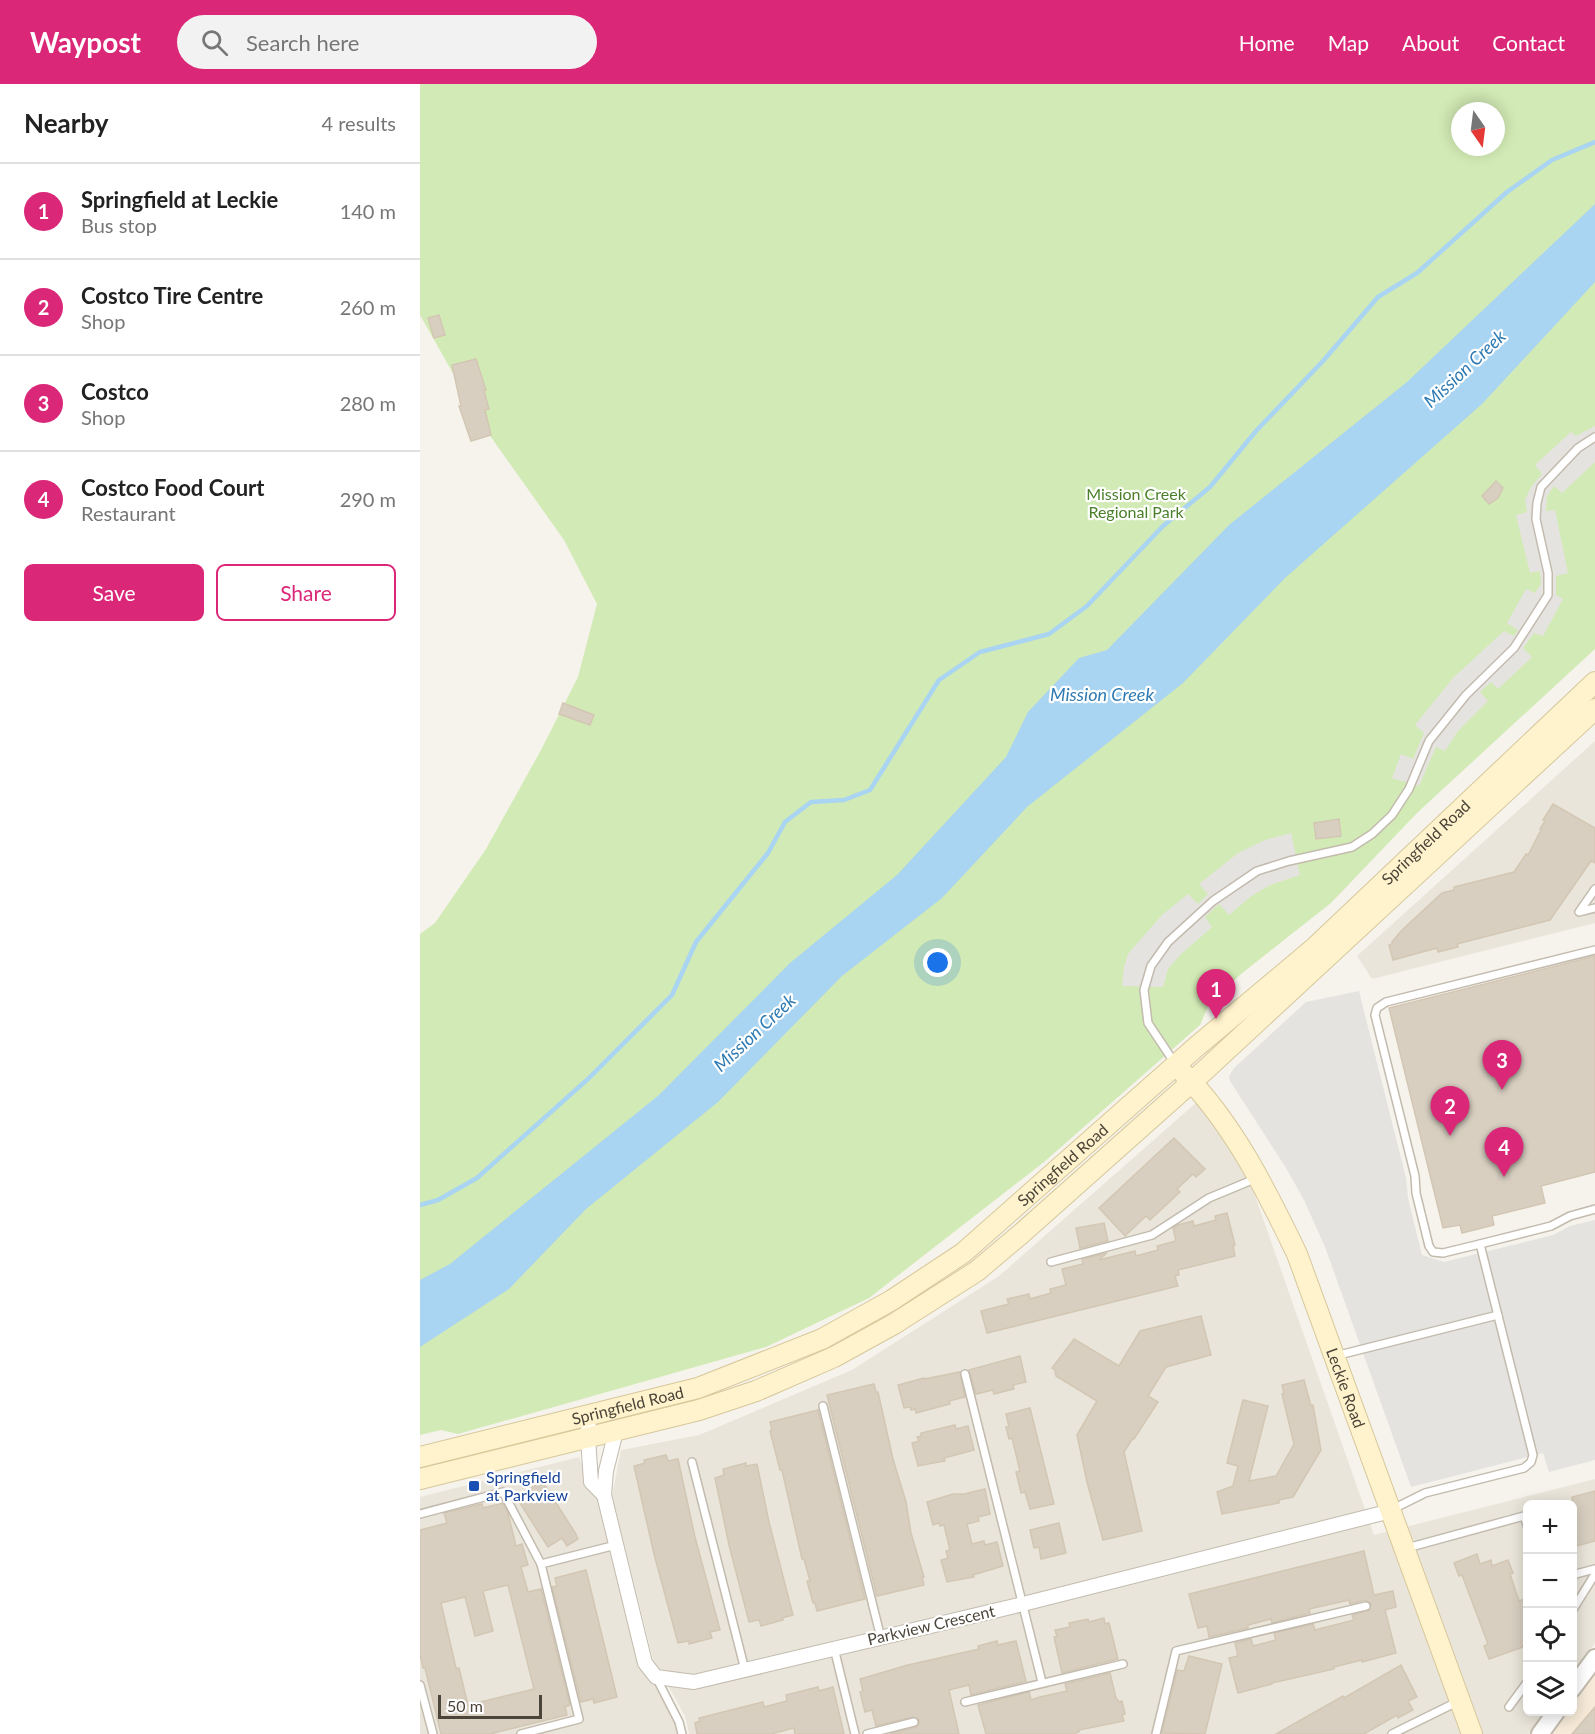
<!DOCTYPE html>
<meta charset="utf-8">
<style>
body{margin:0;font-family:Lato,sans-serif;background:#f2f2f2;color:#222}
.controls{position:absolute;right:18px;bottom:18px;display:grid;overflow:hidden;border-radius:9px;box-shadow:0 3px 15px #0003}
.controls button{width:54px;height:54px;display:grid;place-items:center;padding:0;border:0;border-bottom:2px solid #e0e0e0;background:#fff;color:#222;font:30px sans-serif}
.compass{position:absolute;left:1031px;top:18px;width:54px;height:54px;border-radius:50%;background:#fff;box-shadow:0 3px 15px #0003;rotate:166deg}
.scale{position:absolute;left:18px;bottom:15px;width:104px;box-sizing:border-box;padding-left:6px;border:3px solid #4b4439;border-top:0;font-size:16px;line-height:21px;white-space:nowrap;color:#4b4439;-webkit-text-stroke:4px #fff;paint-order:stroke}
.you{position:absolute;left:518px;top:879px;width:21px;height:21px;margin:-15px;border:4px solid #fff;border-radius:50%;background:#1a73e8;box-shadow:0 0 0 9px #1a73e833}
.badge{display:grid;place-items:center;width:39px;height:39px;border-radius:50%;background:#db2777;color:#fff;font-size:20px;font-weight:700}
.pin{position:absolute;translate:-50% -50px;filter:drop-shadow(0 2px 3px #0008)}
.pin::after{content:'';position:absolute;top:32px;width:21px;height:18px;background:inherit;clip-path:polygon(0 0,100% 0,50% 100%)}
.list{margin:0;padding:0;list-style:none}
h2{display:flex;justify-content:space-between;align-items:center;height:78px;margin:0;padding:0 24px;font-size:26px}
h2 small{font-size:20px;font-weight:400;color:#767676}
.list li{display:grid;grid-template-columns:39px 1fr auto;gap:18px;align-items:center;box-sizing:border-box;height:96px;padding:0 24px;border-top:2px solid #e0e0e0}
.list b{display:block;font-size:22px;white-space:nowrap}
.list p{margin:0;font-size:20px;white-space:nowrap;color:#767676}
.list em{font-size:20px;font-style:normal;color:#767676}
.actions{display:flex;gap:12px;padding:18px 24px}
.actions a{flex:1;padding:14px 0;border:2px solid #db2777;border-radius:9px;text-align:center;font-size:21px;color:#db2777}
.actions .main{background:#db2777;color:#fff}
.icon{flex:none;width:33px;height:33px;fill:none;stroke:currentColor;stroke-width:2;stroke-linecap:round;stroke-linejoin:round}
.map{position:relative;flex:none;width:1175px;height:1650px;overflow:hidden}
header{display:flex;align-items:center;gap:36px;box-sizing:border-box;height:84px;padding:0 30px;background:#db2777;color:#fff}
header strong{font-size:28px}
nav{display:flex;gap:33px;margin-inline-start:auto;font-size:21px}
.search{width:420px;height:54px;background:#f2f2f2;display:flex;align-items:center;gap:15px;box-sizing:border-box;padding:0 21px;border-radius:33px;color:#767676;font-size:22px}
main{display:flex}
aside{flex:1;background:#fff}
.map>svg:first-child{display:block}
.residential{fill:#eae5da}
.commercial{fill:#f7ead8}
.green{fill:#d2eab5;fill-rule:evenodd}
.parking{fill:#e5e3e0}
.water{fill:#a9d4f2}
.lines{fill:none;stroke-linecap:round;stroke-linejoin:round}
.stream{stroke:#a9d4f2;stroke-width:4.5}
.building{fill:#d8cfc1;stroke:#d3c7b4;stroke-width:1.5;fill-rule:evenodd}
.service-casing{stroke:#c2bbae;stroke-width:10}
.minor-casing{stroke:#c2bbae;stroke-width:16}
.tertiary-casing{stroke:#c2bbae;stroke-width:20}
.secondary-casing{stroke:#d6c79b;stroke-width:22}
.service{stroke:#fff;stroke-width:7}
.minor{stroke:#fff;stroke-width:14}
.tertiary{stroke:#fff;stroke-width:16}
.secondary{stroke:#fff3cd;stroke-width:20}
.transit-dot{fill:#1a4fb4;stroke:#fff;stroke-width:2}
.labels{text-anchor:middle;stroke-width:4.5;stroke-linejoin:round;paint-order:stroke}
.park-label{font-size:16px;fill:#4a7f2a;stroke:#fff}
.street-label{font-size:16px;fill:#4b4439;stroke:#fff}
.transit-label{font-size:16px;fill:#164399;stroke:#fff;text-anchor:start}
.water-label{font-size:18px;font-style:italic;fill:#2e7ab2;stroke:#fff}
</style>
<header>
<strong>Waypost</strong>
<div class="search"><svg class="icon" aria-label="search" viewBox="0 0 24 24"><circle cx="10" cy="10" r="6"/><path d="M15 15l6 6"/></svg>Search here</div>
<nav><a>Home</a><a>Map</a><a>About</a><a>Contact</a></nav>
</header>
<main>
<aside>
<h2>Nearby<small>4 results</small></h2>
<ul class="list">
<li><span class="badge">1</span><div><b>Springfield at Leckie</b><p>Bus stop</p></div><em>140 m</em></li>
<li><span class="badge">2</span><div><b>Costco Tire Centre</b><p>Shop</p></div><em>260 m</em></li>
<li><span class="badge">3</span><div><b>Costco</b><p>Shop</p></div><em>280 m</em></li>
<li><span class="badge">4</span><div><b>Costco Food Court</b><p>Restaurant</p></div><em>290 m</em></li>
</ul>
<div class="actions"><a class="main">Save</a><a>Share</a></div>
</aside>
<div class="map">
<svg width="1175" height="1650" viewBox="0 0 1175 1650">
<rect width="100%" height="100%" fill="#f6f3ec"/>
<g class="residential">
<path d="M1175 657V839L952 895 937 872Z"/>
<path d="M777 1018 826 1086 954 1451 1175 1395V1559L1153 1590 1152 1420H1108V1628H1125L1109 1650H269L265 1632 233 1575 192 1412 201 1366 279 1351 432 1286 579 1192Z"/>
<path d="M159 1373 170 1402 181 1413 237 1601 256 1641 258 1650H0V1413Z"/>
</g>
<path class="commercial" d="M1175 1588V1650H1132L1148 1628H1152L1153 1621Z"/>
<path class="green" d="M0 0H1175V565L998 728 911 819 821 890 789 920 780 941 624 1078 449 1214 346 1263 38 1350 21 1346 0 1351V850L15 839 66 765 121 666 158 593 177 520 144 456 61 339 0 231ZM1040 27H1076V63H1040Z"/>
<g class="parking">
<path d="M1175 342V378L1142 409 1134 402 1127 412 1126 427 1135 426 1148 489 1136 492V511L1143 515 1123 552 1114 549 1103 564 1112 573 1078 605 1071 598 1060 608 1068 617 1038 647 1025 667 1016 663 999 702 972 694 981 670 993 675 1004 649 995 641 1033 594 1084 547 1094 552 1098 546 1087 539 1106 505 1115 509 1121 500 1120 487 1110 489 1096 431 1107 428 1105 416 1111 403 1122 390 1115 381 1151 348 1156 352Z"/>
<path d="M871 749 880 791 850 801 830 813 809 831 799 820 785 833 792 843 760 871 748 885 743 903 702 902 704 883 708 870 742 831 768 810 778 820 788 810 779 800 818 769 845 756Z"/>
<path d="M939 907 986 1094 988 1114 1002 1171 1024 1178 1133 1151 1150 1142 1175 1136V1376L1129 1388 1123 1369 991 1403 905 1163 884 1116 866 1084 810 997 809 992 814 984 886 918Z"/>
</g>
<path class="water" d="M1175 120V198L1062 320 865 494 763 599 607 723 522 814 422 892 298 1018 166 1125 89 1205 0 1263V1196L30 1180 239 1011 370 879 477 791 586 673 608 628 659 574 687 566 809 441 987 298Z"/>
<g class="lines">
<path class="stream" d="M0 1121 18 1116 57 1094 168 995 252 911 276 858 348 769 365 738 391 718 424 716 450 706 519 596 560 568 629 550 667 522 743 442 790 403 836 347 903 277 958 213 997 189 1087 108 1132 76 1175 58"/>
</g>
<g class="building">
<path d="M19 231 25 251 14 254 8 234Z"/>
<path d="M56 275 66 306 64 307 69 325 65 326 71 351 51 357 39 322H41L32 281Z"/>
<path d="M1076 397 1083 404 1078 414 1069 420 1062 412Z"/>
<path d="M143 619 174 631 170 641 139 630Z"/>
<path d="M1133 720 1175 744V779L1171 777 1130 836 1037 860 1038 863 1018 868 1017 864 973 876 969 861 972 860V858L981 847 1022 809 1034 806V803L1094 788 1106 770 1108 771 1121 746 1120 745 1125 737 1123 736Z"/>
<path d="M919 735 921 752 896 755 894 739Z"/>
<path d="M1175 872V1088L1121 1102 1125 1119 1072 1132 1074 1141 1042 1149 1040 1141 1023 1144 969 924Z"/>
<path d="M754 1054 785 1085 776 1093 773 1090 757 1105 760 1108 730 1136 726 1132 705 1152 679 1124Z"/>
<path d="M807 1129 815 1161 813 1162 815 1172 758 1186 759 1191 755 1192 758 1202 567 1249 561 1227 589 1220 587 1215 609 1210 610 1215 631 1209 630 1205 646 1201 642 1185 663 1180 662 1175 687 1169 679 1176 715 1167 716 1172 738 1166 737 1162 756 1157 753 1144 758 1141 773 1137 774 1142 796 1136 795 1132Z"/>
<path d="M684 1139 688 1157 660 1164 656 1144Z"/>
<path d="M781 1232 791 1271 746 1283 728 1312 738 1318 714 1355 713 1354 704 1368 722 1447 683 1456 667 1398 657 1351 677 1317 636 1292 635 1286 632 1284 654 1255 699 1282 720 1247Z"/>
<path d="M600 1272 606 1298 593 1301 594 1305 574 1310 573 1306 556 1310 549 1286Z"/>
<path d="M540 1288 545 1313 529 1317 530 1320 496 1329 495 1325 491 1326 490 1323 484 1324 478 1301 504 1294V1295Z"/>
<path d="M884 1296 891 1322 893 1321 901 1366 889 1386 873 1413 859 1416V1419L802 1430 797 1408 813 1402 818 1382 807 1379 823 1316 848 1322 829 1397 856 1392 874 1360 862 1310H864L862 1301Z"/>
<path d="M454 1300 456 1308H458L473 1375 486 1418 491 1449 504 1493H502L504 1501 457 1512 407 1311Z"/>
<path d="M610 1324 634 1420 610 1425 605 1408 601 1409 596 1388 600 1387 592 1354 589 1355 586 1343H589L586 1330Z"/>
<path d="M398 1326 445 1515 397 1527 395 1519H393L387 1497H390L384 1475H382L362 1386H360L350 1347 352 1346 350 1338Z"/>
<path d="M535 1341 536 1345 548 1342 554 1366 524 1374 525 1377 498 1382 492 1359 499 1357 497 1353 501 1352V1349Z"/>
<path d="M246 1371 248 1377 258 1375 275 1453 300 1546 290 1548 292 1554 269 1560V1557L258 1559 234 1470 214 1382 225 1379 224 1376Z"/>
<path d="M326 1379V1382L337 1380 349 1438 373 1531 362 1534 363 1536 341 1542 339 1536 329 1538 309 1461 295 1394 304 1391 303 1385Z"/>
<path d="M122 1397 156 1450 158 1455 147 1462 142 1454 128 1463 98 1416 104 1414 101 1411Z"/>
<path d="M565 1405 570 1430 558 1433 559 1437 547 1440 552 1460 564 1457 565 1461 577 1458 583 1482 553 1491 554 1493 527 1498 521 1476 528 1474 526 1467 530 1466 524 1441 520 1442 519 1439 513 1441 507 1418 533 1410H544Z"/>
<path d="M1175 1407V1457L1152 1463V1413Z"/>
<path d="M83 1419 88 1429 96 1462 102 1460 108 1481 101 1483 108 1508 121 1505 150 1621 145 1623 147 1631 70 1650H21L5 1584H3L0 1571V1446L27 1439 24 1429 62 1420 63 1424ZM88 1501 114 1605 48 1621 39 1584H36L21 1519 45 1513 55 1552 73 1547 63 1507Z"/>
<path d="M639 1439 646 1469 621 1475 619 1463 614 1464 610 1446Z"/>
<path d="M944 1467 954 1511 973 1507 976 1523 965 1526 976 1569 942 1578V1576L914 1583V1585L852 1599V1600L818 1609 809 1574 818 1572 815 1559 831 1555 833 1562 856 1556 854 1549 893 1540 895 1546 934 1536 932 1531 949 1526 951 1520 945 1516 930 1520 929 1516 889 1525 890 1529 852 1539 851 1535 828 1541V1544L789 1553 787 1542 778 1544 769 1510Z"/>
<path d="M1057 1470 1060 1480 1071 1476 1072 1482 1088 1476 1093 1489 1090 1490 1099 1517 1104 1515 1107 1523V1555L1101 1558 1103 1563 1069 1575 1064 1562 1068 1560 1042 1491 1039 1492 1034 1479Z"/>
<path d="M166 1486 197 1613 174 1619 173 1615 161 1618 132 1503 137 1502 135 1494Z"/>
<path d="M684 1534 685 1540 689 1539 698 1575 642 1589 634 1553 637 1552 635 1546 650 1543 649 1539 668 1535 669 1538Z"/>
<path d="M577 1557 578 1561 596 1557 606 1597 551 1611 549 1601 529 1606 539 1650H470L496 1643 499 1640V1636L493 1633 456 1642 452 1626 445 1628 440 1608 443 1607 440 1595 488 1581 559 1565 558 1562Z"/>
<path d="M769 1572 802 1580 785 1650 742 1649 757 1586 764 1587Z"/>
<path d="M981 1581 997 1613 988 1617 993 1626 978 1634 977 1631 944 1650H856L923 1612 924 1614Z"/>
<path d="M690 1589 696 1614 699 1618 702 1617 705 1630 702 1631 704 1637 659 1646V1648L652 1650H566L558 1621 609 1608 611 1616 620 1613 647 1607 645 1600Z"/>
<path d="M398 1603 399 1607 413 1603 424 1650H375L374 1644 351 1650H277L275 1639 280 1637 279 1634 343 1618 344 1623 367 1617 366 1611Z"/>
<path d="M1175 1623V1650H1152Z"/>
</g>
<g class="lines">
<g class="service-casing">
<g id="service">
<path d="M1175 805 1159 828 1175 824"/>
<path d="M754 978 728 939 724 906 731 882 748 858 793 817 837 787 869 777 932 763 952 750 972 731 989 705 1009 657 1046 611 1094 564 1128 511V489L1116 435 1117 419 1121 403 1158 364 1175 353"/>
<path d="M1060 1160 1023 1169 1013 1168 1009 1162 996 1109 995 1092 955 931 957 924 966 918 1175 866"/>
<path d="M631 1178 732 1151 789 1114 837 1094"/>
<path d="M915 1272 1078 1231"/>
<path d="M545 1290 622 1598"/>
<path d="M403 1322 461 1554"/>
<path d="M272 1378 325 1586"/>
<path d="M973 1425 1005 1409 1104 1384 1111 1378 1113 1371 1060 1160 1131 1142 1150 1132 1175 1125"/>
<path d="M0 1430 83 1408 121 1480 159 1635 101 1650"/>
<path d="M987 1464 1104 1432 1108 1444"/>
<path d="M121 1480 196 1461"/>
<path d="M1152 1491 1175 1485"/>
<path d="M1152 1527 1175 1490"/>
<path d="M414 1564 435 1650"/>
<path d="M236 1593 259 1638 262 1650"/>
<path d="M0 1601 13 1650"/>
<path d="M545 1618 703 1580"/>
<path d="M1089 1623 1108 1597"/>
<path d="M447 1650 494 1638"/>
<path d="M736 1650 756 1567 946 1522"/>
<path d="M972 1650 1037 1618"/>
</g>
</g>
<g class="minor-casing">
<g id="minor">
<path d="M169 1331 168 1354 171 1398 184 1411"/>
<path d="M196 1347 186 1387 184 1411 225 1579 236 1593 274 1598 603 1520 971 1427"/>
</g>
</g>
<g class="tertiary-casing">
<g id="tertiary">
<path d="M1152 1605 1175 1574"/>
<path d="M1120 1650 1136 1628"/>
</g>
</g>
<g class="secondary-casing">
<g id="secondary">
<path id="s1" d="M764 990C814 1041 846 1106 877 1170L1052 1650"/>
<path id="s2" d="M0 1373 278 1304 402 1255 472 1216 543 1169 776 963 893 865 1175 598"/>
<path d="M0 1395 279 1326 336 1307 414 1273 474 1240 557 1187 602 1149 784 987 1175 625"/>
</g>
</g>
<use href="#service" class="service"/>
<use href="#minor" class="minor"/>
<use href="#tertiary" class="tertiary"/>
<use href="#secondary" class="secondary"/>
</g>
<rect class="transit-dot" x="48" y="1396" width="12" height="12" rx="3"/>
<g class="labels">
<g class="park-label">
<text x="716" y="416">Mission Creek<tspan x="716" dy="18">Regional Park</tspan></text>
</g>
<g class="street-label">
<text dy="6" stroke="none"><textPath href="#s2" startOffset="1204">Springfield Road</textPath></text>
<text dy="6" stroke="none"><textPath href="#s2" startOffset="718">Springfield Road</textPath></text>
<text dy="6" stroke="none"><textPath href="#s1" startOffset="356">Leckie Road</textPath></text>
<text dy="6" stroke="none"><textPath href="#s2" startOffset="214">Springfield Road</textPath></text>
<text transform="translate(511 1541) rotate(-13)" y="6">Parkview Crescent</text>
</g>
<g class="transit-label">
<text x="66" y="1399">Springfield<tspan x="66" dy="18">at Parkview</tspan></text>
</g>
<g class="water-label">
<text transform="translate(1045 285) rotate(-43)" y="6">Mission Creek</text>
<text x="682" y="617">Mission Creek</text>
<text transform="translate(335 949) rotate(-43)" y="6">Mission Creek</text>
</g>
</g>
</svg>
<div class="controls">
<button>+</button>
<button>−</button>
<button><svg class="icon" aria-label="locate" viewBox="0 0 24 24"><circle cx="12" cy="12" r="6"/><path d="M12 2v4M12 18v4M2 12h4M18 12h4"/></svg></button>
<button><svg class="icon" aria-label="layers" viewBox="0 0 24 24"><path d="M12 4l9 5-9 5-9-5zM3 14l9 5 9-5"/></svg></button>
</div>
<svg class="compass" viewBox="-18 -18 36 36"><path d="M0-13l5 13h-10z" fill="#e53935"/><path d="M0 13l5-13h-10z" fill="#767676"/></svg>
<div class="scale">50 m</div>
<div class="you"></div>
<div class="pin badge" style="left:796px;top:935px">1</div>
<div class="pin badge" style="left:1030px;top:1052px">2</div>
<div class="pin badge" style="left:1082px;top:1006px">3</div>
<div class="pin badge" style="left:1084px;top:1093px">4</div>
</div>
</main>
